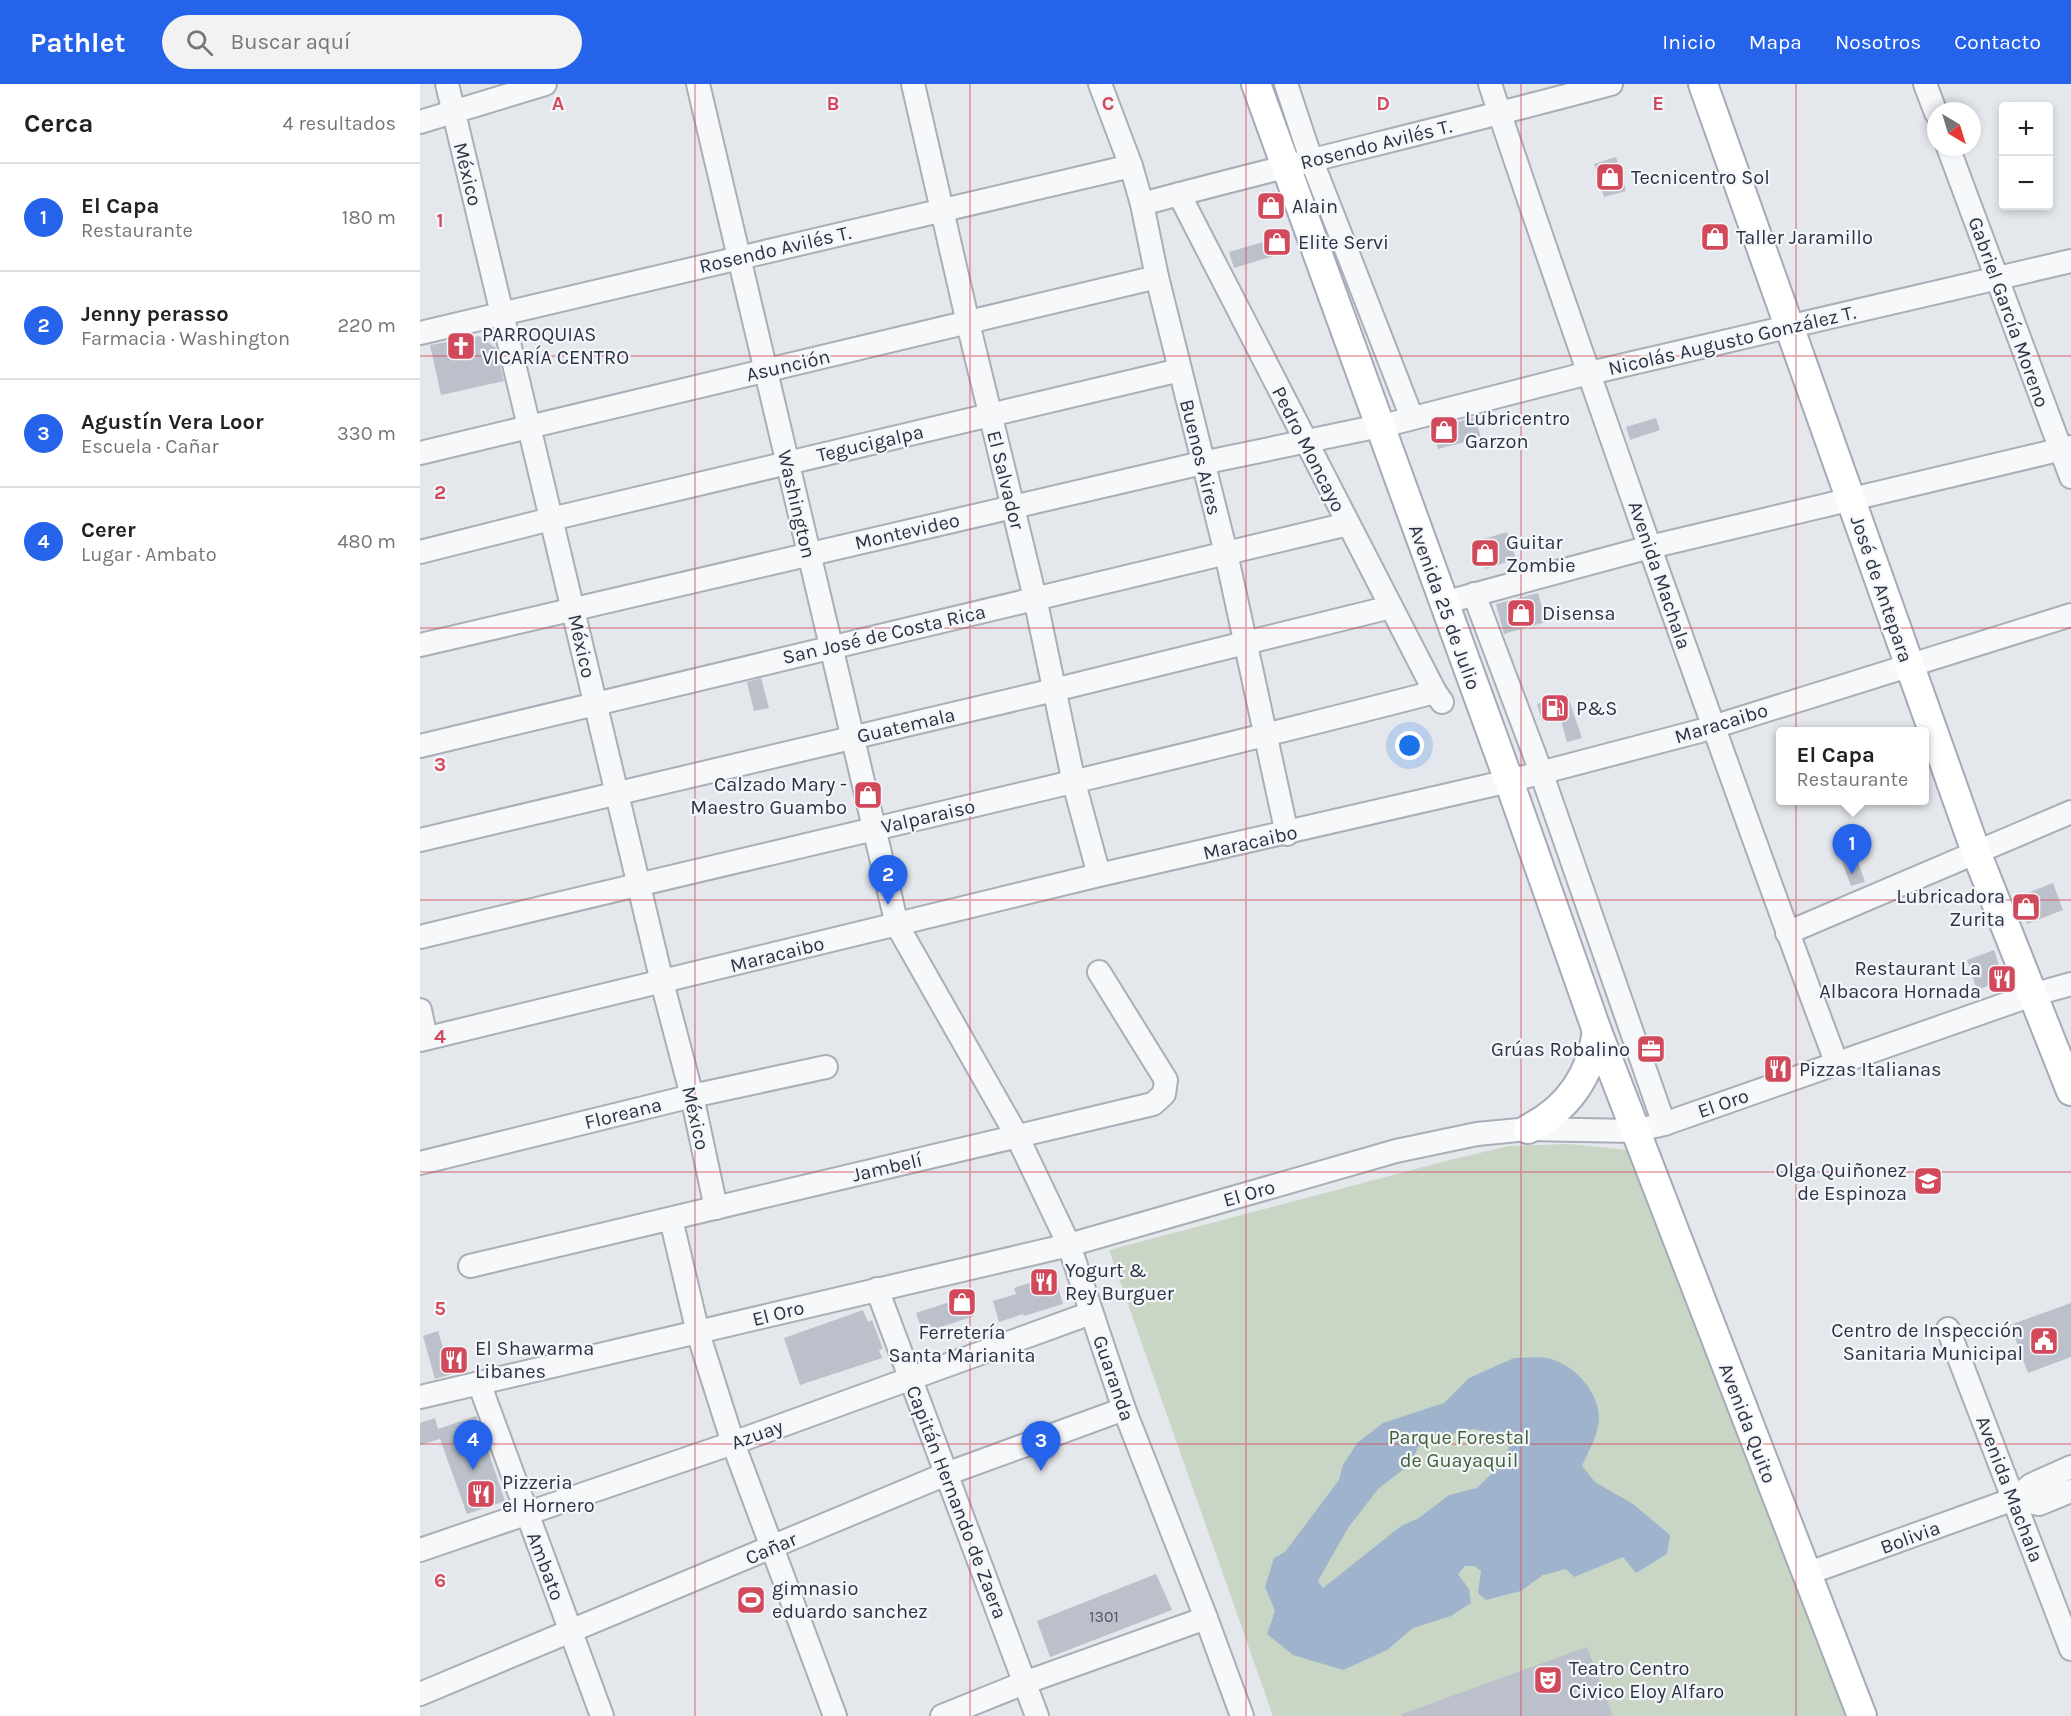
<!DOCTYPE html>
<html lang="es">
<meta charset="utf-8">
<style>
body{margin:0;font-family:Karla,sans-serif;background:#f2f2f2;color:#222}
.controls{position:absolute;right:18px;top:18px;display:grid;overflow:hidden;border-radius:6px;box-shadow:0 3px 9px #0003}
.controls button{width:54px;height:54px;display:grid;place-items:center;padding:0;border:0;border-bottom:2px solid #e0e0e0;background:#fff;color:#222;font:30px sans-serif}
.compass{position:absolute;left:1507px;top:18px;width:54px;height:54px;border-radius:50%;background:#fff;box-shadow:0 3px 9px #0003;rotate:142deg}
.you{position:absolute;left:990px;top:662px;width:21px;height:21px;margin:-15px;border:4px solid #fff;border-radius:50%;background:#1a73e8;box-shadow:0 0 0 9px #1a73e833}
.badge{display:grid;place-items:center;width:39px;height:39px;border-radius:50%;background:#2563eb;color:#fff;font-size:20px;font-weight:700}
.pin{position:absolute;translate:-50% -50px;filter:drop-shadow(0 2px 3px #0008)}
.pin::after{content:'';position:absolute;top:32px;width:21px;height:18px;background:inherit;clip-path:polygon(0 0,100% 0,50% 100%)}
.popup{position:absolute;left:1356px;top:643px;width:153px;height:78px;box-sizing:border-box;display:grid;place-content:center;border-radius:6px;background:#fff;filter:drop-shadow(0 2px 4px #0005);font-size:20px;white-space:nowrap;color:#767676}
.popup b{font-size:22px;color:#222}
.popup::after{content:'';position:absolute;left:50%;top:100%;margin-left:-12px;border:12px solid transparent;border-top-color:#fff}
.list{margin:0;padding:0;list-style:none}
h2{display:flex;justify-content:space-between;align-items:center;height:78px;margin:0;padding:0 24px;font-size:26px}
h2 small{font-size:20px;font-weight:400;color:#767676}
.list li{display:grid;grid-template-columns:39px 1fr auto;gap:18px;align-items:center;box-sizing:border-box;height:108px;padding:0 24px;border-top:2px solid #e0e0e0}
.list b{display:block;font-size:22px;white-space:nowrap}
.list p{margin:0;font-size:20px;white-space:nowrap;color:#767676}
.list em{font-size:20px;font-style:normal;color:#767676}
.icon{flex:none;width:33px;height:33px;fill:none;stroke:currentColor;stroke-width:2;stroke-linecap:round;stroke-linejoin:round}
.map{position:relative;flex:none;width:1651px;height:1632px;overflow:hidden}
header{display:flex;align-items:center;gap:36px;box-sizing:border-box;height:84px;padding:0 30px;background:#2563eb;color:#fff}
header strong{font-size:28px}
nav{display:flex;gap:33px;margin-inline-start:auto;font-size:21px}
.search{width:420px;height:54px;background:#f2f2f2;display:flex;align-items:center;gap:15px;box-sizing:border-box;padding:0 21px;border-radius:33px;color:#767676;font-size:22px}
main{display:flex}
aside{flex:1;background:#fff}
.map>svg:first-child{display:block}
.green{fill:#c9d6c5}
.water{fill:#9fb4cc;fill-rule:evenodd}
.building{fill:#bbc0ca}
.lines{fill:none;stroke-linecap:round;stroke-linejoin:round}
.minor-casing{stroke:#a9aeb7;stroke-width:26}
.major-casing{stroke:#a3abb8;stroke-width:32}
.minor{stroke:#f7f8fa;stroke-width:22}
.major{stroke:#fff;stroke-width:28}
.grid{fill:none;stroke:#d1495b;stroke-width:1.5;stroke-opacity:0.55}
.labels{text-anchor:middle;stroke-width:4.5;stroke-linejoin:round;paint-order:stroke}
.number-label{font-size:16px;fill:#4f5766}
.street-label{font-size:20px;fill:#2b3445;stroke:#f4f6f9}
.poi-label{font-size:20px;fill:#2b3445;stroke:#f4f6f9;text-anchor:start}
.park-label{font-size:20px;fill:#3f6138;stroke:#f4f6f9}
.grid-label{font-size:20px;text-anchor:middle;font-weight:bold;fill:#d1495b;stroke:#f4f6f9;stroke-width:4.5;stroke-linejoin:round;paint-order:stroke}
</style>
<header>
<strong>Pathlet</strong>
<div class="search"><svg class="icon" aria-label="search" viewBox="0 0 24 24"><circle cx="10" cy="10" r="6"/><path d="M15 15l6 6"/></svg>Buscar aquí</div>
<nav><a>Inicio</a><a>Mapa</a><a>Nosotros</a><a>Contacto</a></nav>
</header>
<main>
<aside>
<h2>Cerca<small>4 resultados</small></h2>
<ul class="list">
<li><span class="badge">1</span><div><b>El Capa</b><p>Restaurante</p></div><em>180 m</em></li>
<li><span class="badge">2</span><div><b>Jenny perasso</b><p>Farmacia · Washington</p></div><em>220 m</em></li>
<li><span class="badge">3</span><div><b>Agustín Vera Loor</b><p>Escuela · Cañar</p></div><em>330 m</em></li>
<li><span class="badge">4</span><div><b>Cerer</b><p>Lugar · Ambato</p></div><em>480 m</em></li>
</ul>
</aside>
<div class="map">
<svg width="1651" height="1632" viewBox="0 0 1651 1632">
<rect width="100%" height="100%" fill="#e4e7ec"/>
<path class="green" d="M1149 1060 1208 1066 1427 1632H853L689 1166 1026 1077 1089 1062Z"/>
<path class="water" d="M1094 1274C1105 1274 1120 1272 1131 1275 1155 1282 1178 1307 1179 1333 1179 1350 1169 1366 1162 1382L1175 1398 1213 1420 1250 1451 1247 1470 1216 1489 1203 1473 1154 1493 1146 1485 1123 1491 1101 1507 1066 1516 1058 1509 1061 1487 1054 1482H1045L1038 1490 1049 1505 1051 1519 1031 1532 993 1544 967 1566 923 1586 873 1571 847 1550 855 1527 845 1503 854 1474 865 1468 919 1396 923 1381 937 1359 963 1339 1024 1319 1049 1294ZM1053 1345 1089 1352 1088 1369 1072 1389 1057 1404 1029 1411 999 1434 981 1442 903 1504 898 1497 928 1444 959 1404 992 1379 998 1363 1007 1356Z"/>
<g class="building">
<path d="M1196 73 1206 107 1184 113 1174 80Z"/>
<path d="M854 107 862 131 847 136 839 112Z"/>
<path d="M1303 140 1309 159 1288 166 1282 147Z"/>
<path d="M863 152 867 168 814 184 809 168Z"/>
<path d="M59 252 76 264 84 297 21 311 10 261Z"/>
<path d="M1055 333 1061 354 1018 365 1013 345Z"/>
<path d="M1236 334 1240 346 1210 356 1206 343Z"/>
<path d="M1087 448 1096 475 1065 485 1057 457Z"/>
<path d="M1118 509 1126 538 1084 550 1076 520Z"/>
<path d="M341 594 349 624 334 627 327 598Z"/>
<path d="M1147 610 1162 654 1147 658 1140 632 1122 637 1117 620Z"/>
<path d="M1433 764 1445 798 1431 802 1419 769Z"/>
<path d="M1633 799 1643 826 1607 840 1597 813Z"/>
<path d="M1574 866 1584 896 1557 906 1547 876Z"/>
<path d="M634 1191 643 1220 604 1232 603 1230 579 1238 573 1217 596 1210 594 1204Z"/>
<path d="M548 1212 554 1232 503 1249 496 1229Z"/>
<path d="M1651 1219V1273L1608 1289 1590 1241Z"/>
<path d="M443 1226 448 1238 452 1236 463 1265 459 1266 462 1274 380 1301 364 1254Z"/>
<path d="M18 1247 25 1270 41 1265 46 1286 15 1295 3 1252Z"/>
<path d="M56 1332 85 1417 47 1430 20 1355 0 1361V1339L15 1334 18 1345Z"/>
<path d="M736 1490 752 1526 630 1573 617 1537Z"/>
<path d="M1167 1563 1193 1632H982V1630Z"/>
</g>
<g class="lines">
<g class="minor-casing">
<g id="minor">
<path d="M27 0 242 898 272 1012 296 1124"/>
<path d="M278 0 477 841 597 1052 649 1161 704 1325 786 1534 822 1632"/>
<path d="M493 0 548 239 615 514 654 699 679 791"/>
<path d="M680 0 711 82 722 120 737 193 806 469 867 750"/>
<path d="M866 0 891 75 992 334"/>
<path d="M1070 0C1121 155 1176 309 1230 464 1291 636 1352 809 1417 980"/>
<path d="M1505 0 1516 29"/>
<path d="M0 38 125 0"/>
<path d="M1528 63 1651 393"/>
<path d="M759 110 1015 608 1022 618"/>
<path d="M722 120C878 78 1035 42 1191 0"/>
<path d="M0 249 711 82"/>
<path d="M0 369 737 193"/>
<path d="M0 468 131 435 760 286"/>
<path d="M1054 510 1121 688 1244 1040"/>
<path d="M1023 519 1230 463 1651 363"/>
<path d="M0 561 782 379 974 339 1157 292 1651 177"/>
<path d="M0 662 928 440"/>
<path d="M0 756 634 606 971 523"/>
<path d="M1367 849 1651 728"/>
<path d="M0 853C338 771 678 695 1015 608"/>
<path d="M0 926 6 954"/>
<path d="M0 956 679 791 1089 697 1280 647 1651 531"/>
<path d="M0 1079 272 1012 406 983"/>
<path d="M251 1135 278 1249 313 1359 415 1632"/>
<path d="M50 1182 733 1020 744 1010 746 996 679 888"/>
<path d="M457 1205 617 1632"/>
<path d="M1528 1245 1651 1565"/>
<path d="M59 1299 182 1632"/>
<path d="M0 1313 649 1161 976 1067 1057 1050 1108 1045 1214 1047 1244 1040 1612 911 1651 900"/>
<path d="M1594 1415 1619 1420 1651 1407"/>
<path d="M0 1466 313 1359 671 1229"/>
<path d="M1386 1490 1594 1415 1611 1401 1651 1383"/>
<path d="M0 1610 526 1390 704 1325"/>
<path d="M522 1632 604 1599 786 1534"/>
</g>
</g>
<g class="major-casing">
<g id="major">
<path d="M836 0 1089 697 1177 947 1442 1632"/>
<path d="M1283 0 1556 768 1651 1007"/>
<path d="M1108 1045C1148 1025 1171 991 1177 947"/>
</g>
</g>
<use href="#minor" class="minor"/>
<use href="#major" class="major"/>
</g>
<path class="grid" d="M275 0V1632M550 0V1632M826 0V1632M1101 0V1632M1376 0V1632M0 272H1651M0 544H1651M0 816H1651M0 1088H1651M0 1360H1651"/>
<defs>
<g id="shop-square" transform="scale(1.5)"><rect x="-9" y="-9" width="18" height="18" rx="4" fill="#d1495b" stroke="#f4f6f9"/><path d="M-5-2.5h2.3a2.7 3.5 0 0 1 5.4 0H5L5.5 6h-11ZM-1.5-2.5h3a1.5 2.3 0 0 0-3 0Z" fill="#fff"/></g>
<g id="church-square" transform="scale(1.5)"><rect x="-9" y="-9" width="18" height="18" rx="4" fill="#d1495b" stroke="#f4f6f9"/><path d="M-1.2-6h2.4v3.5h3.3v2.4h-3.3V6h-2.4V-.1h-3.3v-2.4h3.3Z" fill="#fff"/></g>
<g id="fuel-square" transform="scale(1.5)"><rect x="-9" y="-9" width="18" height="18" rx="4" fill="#d1495b" stroke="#f4f6f9"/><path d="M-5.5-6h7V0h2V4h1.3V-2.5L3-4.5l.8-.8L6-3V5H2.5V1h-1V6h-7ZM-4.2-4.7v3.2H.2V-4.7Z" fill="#fff"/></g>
<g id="restaurant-square" transform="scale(1.5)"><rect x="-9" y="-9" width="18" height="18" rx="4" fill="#d1495b" stroke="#f4f6f9"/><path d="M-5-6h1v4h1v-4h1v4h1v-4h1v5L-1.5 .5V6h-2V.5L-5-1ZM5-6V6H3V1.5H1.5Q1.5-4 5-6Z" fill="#fff"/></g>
<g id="office-square" transform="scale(1.5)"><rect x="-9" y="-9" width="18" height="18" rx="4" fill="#d1495b" stroke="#f4f6f9"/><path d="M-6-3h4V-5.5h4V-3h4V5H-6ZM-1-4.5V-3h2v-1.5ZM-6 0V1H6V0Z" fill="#fff"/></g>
<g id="school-square" transform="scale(1.5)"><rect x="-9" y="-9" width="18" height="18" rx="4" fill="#d1495b" stroke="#f4f6f9"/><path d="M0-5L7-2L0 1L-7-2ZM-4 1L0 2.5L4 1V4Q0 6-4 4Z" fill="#fff"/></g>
<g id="civic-square" transform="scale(1.5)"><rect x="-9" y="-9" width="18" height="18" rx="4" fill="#d1495b" stroke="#f4f6f9"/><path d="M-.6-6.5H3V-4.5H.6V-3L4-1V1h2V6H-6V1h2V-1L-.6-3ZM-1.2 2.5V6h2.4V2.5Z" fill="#fff"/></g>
<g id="stadium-square" transform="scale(1.5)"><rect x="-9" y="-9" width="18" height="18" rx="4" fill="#d1495b" stroke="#f4f6f9"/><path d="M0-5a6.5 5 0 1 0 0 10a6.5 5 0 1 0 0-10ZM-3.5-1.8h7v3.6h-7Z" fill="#fff"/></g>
<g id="theatre-square" transform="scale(1.5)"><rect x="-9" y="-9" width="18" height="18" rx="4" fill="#d1495b" stroke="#f4f6f9"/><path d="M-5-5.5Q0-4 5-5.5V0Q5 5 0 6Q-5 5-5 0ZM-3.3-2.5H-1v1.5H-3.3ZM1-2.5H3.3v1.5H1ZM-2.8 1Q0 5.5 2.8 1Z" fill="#fff"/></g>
</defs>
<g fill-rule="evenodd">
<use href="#shop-square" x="1190" y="93"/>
<use href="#shop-square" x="851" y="122"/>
<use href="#shop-square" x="1295" y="153"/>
<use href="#shop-square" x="857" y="158"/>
<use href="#church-square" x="41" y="262"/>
<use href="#shop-square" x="1024" y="346"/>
<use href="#shop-square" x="1065" y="469"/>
<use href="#shop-square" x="1101" y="529"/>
<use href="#fuel-square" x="1135" y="624"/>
<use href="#shop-square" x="448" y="711"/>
<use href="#shop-square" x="1606" y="823"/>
<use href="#restaurant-square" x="1582" y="895"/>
<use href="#office-square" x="1231" y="965"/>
<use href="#restaurant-square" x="1358" y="985"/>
<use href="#school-square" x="1508" y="1097"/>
<use href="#restaurant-square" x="624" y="1198"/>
<use href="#shop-square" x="542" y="1218"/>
<use href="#civic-square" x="1624" y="1257"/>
<use href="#restaurant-square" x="34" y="1276"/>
<use href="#restaurant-square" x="61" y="1410"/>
<use href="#stadium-square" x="331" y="1516"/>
<use href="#theatre-square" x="1128" y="1596"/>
</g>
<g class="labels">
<g class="number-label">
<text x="684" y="1538">1301</text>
</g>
<g class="street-label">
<text transform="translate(956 60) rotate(-14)" y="7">Rosendo Avilés T.</text>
<text transform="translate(48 90) rotate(76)" y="7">México</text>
<text transform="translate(355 165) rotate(-13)" y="7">Rosendo Avilés T.</text>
<text transform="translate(1589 228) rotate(70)" y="7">Gabriel García Moreno</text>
<text transform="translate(1312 256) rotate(-13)" y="7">Nicolás Augusto González T.</text>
<text transform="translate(368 281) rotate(-13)" y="7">Asunción</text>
<text transform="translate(450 359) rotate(-13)" y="7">Tegucigalpa</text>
<text transform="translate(889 365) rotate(63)" y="7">Pedro Moncayo</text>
<text transform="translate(781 373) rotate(76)" y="7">Buenos Aires</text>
<text transform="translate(586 396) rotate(76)" y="7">El Salvador</text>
<text transform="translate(377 420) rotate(77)" y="7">Washington</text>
<text transform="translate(487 447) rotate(-13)" y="7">Montevideo</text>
<text transform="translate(1240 491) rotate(71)" y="7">Avenida Machala</text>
<text transform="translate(1462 505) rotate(71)" y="7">José de Antepara</text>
<text transform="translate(1025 523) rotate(70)" y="7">Avenida 25 de Julio</text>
<text transform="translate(464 550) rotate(-13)" y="7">San José de Costa Rica</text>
<text transform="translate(162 562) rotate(77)" y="7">México</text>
<text transform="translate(1301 639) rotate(-17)" y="7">Maracaibo</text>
<text transform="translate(486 641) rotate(-13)" y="7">Guatemala</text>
<text transform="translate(508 732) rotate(-13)" y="7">Valparaiso</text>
<text transform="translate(830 758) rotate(-13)" y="7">Maracaibo</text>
<text transform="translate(357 870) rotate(-14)" y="7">Maracaibo</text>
<text transform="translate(1303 1019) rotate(-19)" y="7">El Oro</text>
<text transform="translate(203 1029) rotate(-14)" y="7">Floreana</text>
<text transform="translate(276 1034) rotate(77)" y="7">México</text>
<text transform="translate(467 1083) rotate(-13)" y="7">Jambelí</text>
<text transform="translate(829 1109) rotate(-16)" y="7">El Oro</text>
<text transform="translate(358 1229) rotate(-14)" y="7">El Oro</text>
<text transform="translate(694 1294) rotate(71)" y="7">Guaranda</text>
<text transform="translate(1328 1339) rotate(69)" y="7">Avenida Quito</text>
<text transform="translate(337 1350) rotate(-20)" y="7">Azuay</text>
<text transform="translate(1590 1405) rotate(69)" y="7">Avenida Machala</text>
<text transform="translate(537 1418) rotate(69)" y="7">Capitán Hernando de Zaera</text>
<text transform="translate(1490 1453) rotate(-20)" y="7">Bolivia</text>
<text transform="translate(351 1464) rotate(-23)" y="7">Cañar</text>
<text transform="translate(126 1482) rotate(69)" y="7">Ambato</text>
</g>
<g class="poi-label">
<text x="1211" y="100">Tecnicentro Sol</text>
<text x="872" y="129">Alain</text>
<text x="1316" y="160">Taller Jaramillo</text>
<text x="878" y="165">Elite Servi</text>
<text x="62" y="257">PARROQUIAS<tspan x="62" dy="23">VICARÍA CENTRO</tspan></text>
<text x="1045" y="341">Lubricentro<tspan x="1045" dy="23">Garzon</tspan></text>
<text x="1086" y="465">Guitar<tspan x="1086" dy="23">Zombie</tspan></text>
<text x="1122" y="536">Disensa</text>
<text x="1156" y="631">P&amp;S</text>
<text x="427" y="707" text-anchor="end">Calzado Mary -<tspan x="427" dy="23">Maestro Guambo</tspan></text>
<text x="1585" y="819" text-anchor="end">Lubricadora<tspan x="1585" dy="23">Zurita</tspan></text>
<text x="1561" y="891" text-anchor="end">Restaurant La<tspan x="1561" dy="23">Albacora Hornada</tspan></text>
<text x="1210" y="972" text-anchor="end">Grúas Robalino</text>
<text x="1379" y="992">Pizzas Italianas</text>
<text x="1487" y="1093" text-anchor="end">Olga Quiñonez<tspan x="1487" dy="23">de Espinoza</tspan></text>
<text x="645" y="1193">Yogurt &amp;<tspan x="645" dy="23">Rey Burguer</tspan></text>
<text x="1603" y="1253" text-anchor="end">Centro de Inspección<tspan x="1603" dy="23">Sanitaria Municipal</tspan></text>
<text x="542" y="1255" text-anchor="middle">Ferretería<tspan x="542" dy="23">Santa Marianita</tspan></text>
<text x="55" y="1271">El Shawarma<tspan x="55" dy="23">Libanes</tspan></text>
<text x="82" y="1405">Pizzeria<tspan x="82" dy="23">el Hornero</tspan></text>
<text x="352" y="1511">gimnasio<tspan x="352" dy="23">eduardo sanchez</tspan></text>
<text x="1149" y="1591">Teatro Centro<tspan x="1149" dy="23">Civico Eloy Alfaro</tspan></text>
</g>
<g class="park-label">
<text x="1039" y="1360">Parque Forestal<tspan x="1039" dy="23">de Guayaquil</tspan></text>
</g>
</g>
<g class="grid-label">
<text x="138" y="26">A</text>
<text x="413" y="26">B</text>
<text x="688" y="26">C</text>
<text x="963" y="26">D</text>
<text x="1238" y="26">E</text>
<text x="20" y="143">1</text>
<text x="20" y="415">2</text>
<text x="20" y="687">3</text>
<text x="20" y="959">4</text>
<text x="20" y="1231">5</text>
<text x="20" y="1503">6</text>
</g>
</svg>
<div class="controls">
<button>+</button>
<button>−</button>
</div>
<svg class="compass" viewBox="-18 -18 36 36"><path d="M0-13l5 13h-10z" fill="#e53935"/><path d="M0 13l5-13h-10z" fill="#767676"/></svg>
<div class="you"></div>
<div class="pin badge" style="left:1432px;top:790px">1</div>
<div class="popup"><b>El Capa</b>Restaurante</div>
<div class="pin badge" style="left:468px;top:821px">2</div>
<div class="pin badge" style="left:621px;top:1387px">3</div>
<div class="pin badge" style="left:53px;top:1386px">4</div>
</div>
</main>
